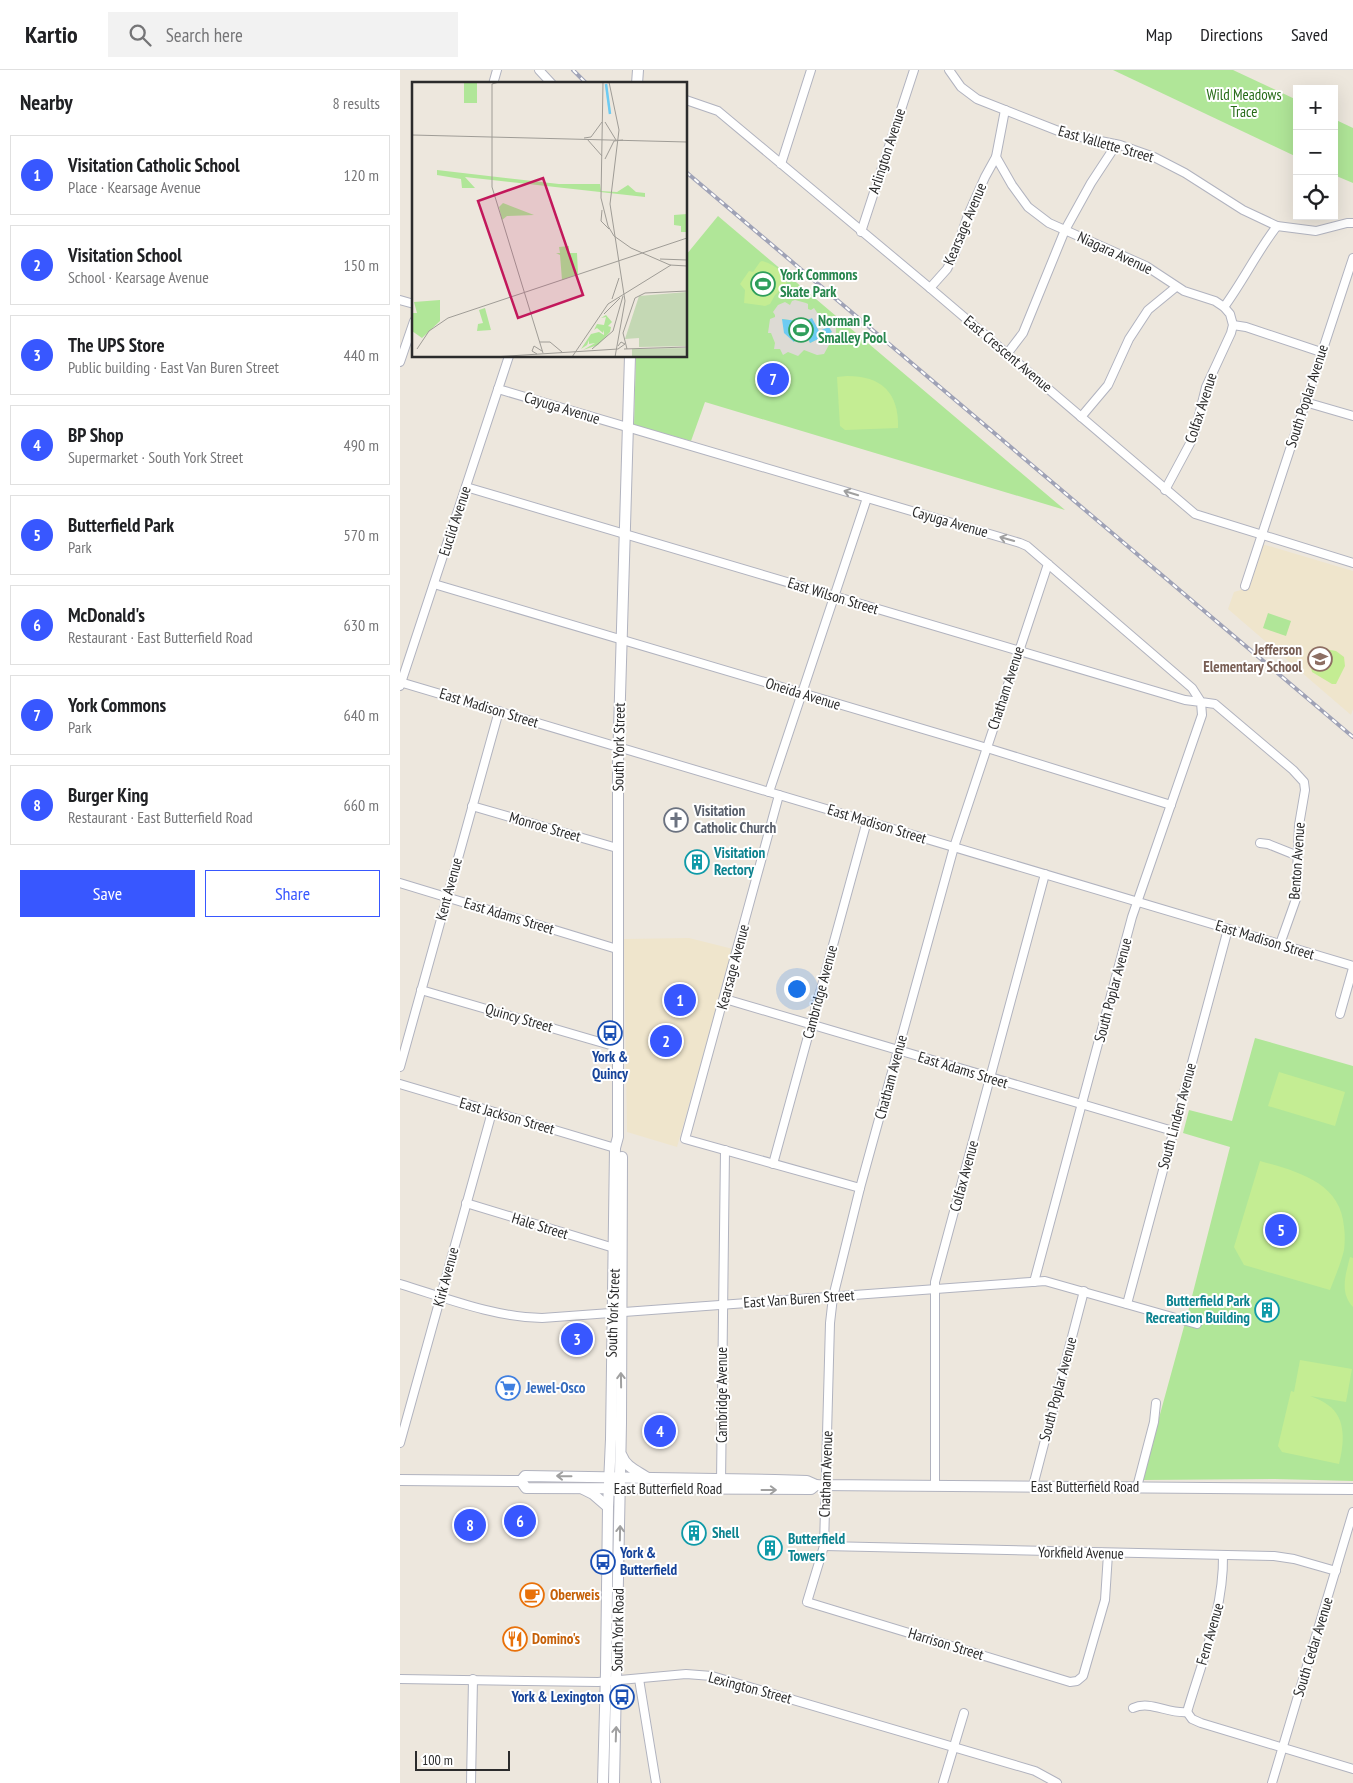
<!DOCTYPE html>
<meta charset="utf-8">
<style>
body{margin:0;font-family:"PT Sans Narrow",sans-serif;background:#f2f2f2;color:#202124}
.controls{position:absolute;right:15px;top:15px;display:grid;overflow:hidden;border-radius:0px;box-shadow:0 5px 20px #0002}
.controls button{width:45px;height:45px;display:grid;place-items:center;padding:0;border:0;border-bottom:1px solid #e0e0e0;background:#fff;color:#202124;font:25px sans-serif}
.scale{position:absolute;left:15px;bottom:12px;width:95px;box-sizing:border-box;padding-left:5px;border:2px solid #2b2b2b;border-top:0;font-size:14px;line-height:18px;white-space:nowrap;color:#2b2b2b;-webkit-text-stroke:4px #fff;paint-order:stroke}
.you{position:absolute;left:396px;top:918px;width:18px;height:18px;margin:-12px;border:4px solid #fff;border-radius:50%;background:#1a73e8;box-shadow:0 0 0 8px #1a73e833}
.badge{display:grid;place-items:center;width:32px;height:32px;border-radius:50%;background:#3857ff;color:#fff;font-size:16px;font-weight:700}
.pin{position:absolute;translate:-50% -50%;border:2px solid #fff;box-shadow:0 1px 5px #0006}
.list{margin:0;padding:0;list-style:none}
h2{display:flex;justify-content:space-between;align-items:center;height:65px;margin:0;padding:0 20px;font-size:21px}
h2 small{font-size:16px;font-weight:400;color:#757577}
.list li{display:grid;grid-template-columns:32px 1fr auto;gap:15px;align-items:center;box-sizing:border-box;height:80px;margin:0 10px 10px;padding:0 10px;border:1px solid #e0e0e0;border-radius:0px}
.list b{display:block;font-size:19px;white-space:nowrap}
.list p{margin:0;font-size:16px;white-space:nowrap;color:#757577}
.list em{font-size:16px;font-style:normal;color:#757577}
.actions{display:flex;gap:10px;padding:15px 20px}
.actions a{flex:1;padding:11px 0;border:1px solid #3857ff;border-radius:0px;text-align:center;font-size:18px;color:#3857ff}
.actions .main{background:#3857ff;color:#fff}
.icon{flex:none;width:28px;height:28px;fill:none;stroke:currentColor;stroke-width:2;stroke-linecap:round;stroke-linejoin:round}
.map{position:relative;flex:none;width:953px;height:1713px;overflow:hidden}
header{display:flex;align-items:center;gap:30px;box-sizing:border-box;height:70px;padding:0 25px;background:#fff;border-bottom:1px solid #e0e0e0}
header strong{font-size:24px}
nav{display:flex;gap:28px;margin-inline-start:auto;font-size:18px}
.search{width:350px;height:45px;background:#f2f2f2;display:flex;align-items:center;gap:12px;box-sizing:border-box;padding:0 18px;border-radius:0px;color:#757577;font-size:19px}
main{display:flex}
aside{flex:1;background:#fff}
.map>svg:first-child{display:block}
.education{fill:#efe5cc}
.green{fill:#b0e698}
.pitch{fill:#c4ed93}
.plaza{fill:#dddad4;fill-rule:evenodd}
.water{fill:#6dcbf2}
.lines{fill:none;stroke-linecap:round;stroke-linejoin:round}
.minor-casing{stroke:#b1b3bf;stroke-width:10}
.secondary-casing{stroke:#b1b3bf;stroke-width:12}
.minor{stroke:#fff;stroke-width:8}
.secondary{stroke:#fff;stroke-width:10}
.rail-casing{stroke:#9fa2b6;stroke-width:4}
.rail{stroke:#fff;stroke-width:2;stroke-dasharray:5.5;stroke-linecap:butt}
.oneway{stroke:#a0a0a0}
.labels{text-anchor:middle;stroke-width:4;stroke-linejoin:round;paint-order:stroke}
.park-label{font-size:15px;fill:#276b18;stroke:#fff}
.street-label{font-size:15px;fill:#2b2b2b;stroke:#fff}
.leisure-label{font-size:15px;font-weight:bold;fill:#27864d;stroke:#fff;text-anchor:start}
.education-label{font-size:15px;font-weight:bold;fill:#785e54;stroke:#fff;text-anchor:end}
.worship-label{font-size:15px;font-weight:bold;fill:#5b616d;stroke:#fff;text-anchor:start}
.culture-label{font-size:15px;font-weight:bold;fill:#0d838f;stroke:#fff;text-anchor:start}
.transit-label{font-size:15px;font-weight:bold;fill:#164399;stroke:#fff}
.shop-label{font-size:15px;font-weight:bold;fill:#366cbe;stroke:#fff;text-anchor:start}
.food-label{font-size:15px;font-weight:bold;fill:#c56008;stroke:#fff;text-anchor:start}
.inset-river{fill:none;stroke:#6dcbf2;stroke-width:2.5}
.inset-road{fill:none;stroke:#9f9c96;stroke-width:1}
.view{fill:#c2185b;fill-opacity:0.15;stroke:#c2185b;stroke-width:2.5}
.inset-edge{fill:none;stroke:#2b2b2b;stroke-width:2.5}
</style>
<header>
<strong>Kartio</strong>
<div class="search"><svg class="icon" aria-label="search" viewBox="0 0 24 24"><circle cx="10" cy="10" r="6"/><path d="M15 15l6 6"/></svg>Search here</div>
<nav><a>Map</a><a>Directions</a><a>Saved</a></nav>
</header>
<main>
<aside>
<h2>Nearby<small>8 results</small></h2>
<ul class="list">
<li><span class="badge">1</span><div><b>Visitation Catholic School</b><p>Place · Kearsage Avenue</p></div><em>120 m</em></li>
<li><span class="badge">2</span><div><b>Visitation School</b><p>School · Kearsage Avenue</p></div><em>150 m</em></li>
<li><span class="badge">3</span><div><b>The UPS Store</b><p>Public building · East Van Buren Street</p></div><em>440 m</em></li>
<li><span class="badge">4</span><div><b>BP Shop</b><p>Supermarket · South York Street</p></div><em>490 m</em></li>
<li><span class="badge">5</span><div><b>Butterfield Park</b><p>Park</p></div><em>570 m</em></li>
<li><span class="badge">6</span><div><b>McDonald's</b><p>Restaurant · East Butterfield Road</p></div><em>630 m</em></li>
<li><span class="badge">7</span><div><b>York Commons</b><p>Park</p></div><em>640 m</em></li>
<li><span class="badge">8</span><div><b>Burger King</b><p>Restaurant · East Butterfield Road</p></div><em>660 m</em></li>
</ul>
<div class="actions"><a class="main">Save</a><a>Share</a></div>
</aside>
<div class="map">
<svg width="953" height="1713" viewBox="0 0 953 1713">
<rect width="100%" height="100%" fill="#ede7dd"/>
<g class="education">
<path d="M862 474 953 501V639L951 645 828 539 834 522 848 518Z"/>
<path d="M289 868 333 879 277 1077 227 1062 224 869Z"/>
</g>
<g class="green">
<path d="M713 0H833L897 30V87Z"/>
<path d="M934 49 953 58V113L934 105Z"/>
<path d="M318 146 665 440 305 332 291 371 234 355 236 286H286V185Z"/>
<path d="M868 543 891 551 886 566 863 558Z"/>
<path d="M855 968 953 996V1411L875 1409 742 1410 788 1242 830 1077 783 1063 789 1040 832 1051Z"/>
</g>
<g class="pitch">
<path d="M362 191C373 194 388 203 386 214L375 225 370 234 365 236 344 233 345 220 340 214 349 201 353 202 360 192Z"/>
<path d="M447 306C481 306 499 322 498 358L445 360 440 356 437 307Z"/>
<path d="M925 579 936 581 944 587 945 596 936 614H932L912 602 910 594 918 580Z"/>
<path d="M879 1002 945 1022 935 1056 868 1036Z"/>
<path d="M860 1091C896 1101 941 1112 944 1157 945 1164 945 1172 944 1180 941 1193 935 1207 930 1220L844 1195 834 1177Z"/>
<path d="M950 1187 953 1188V1237C939 1222 946 1204 950 1187Z"/>
<path d="M900 1290 952 1299 946 1332 910 1326C916 1328 923 1331 928 1335 947 1348 944 1375 939 1394L882 1382 878 1376 891 1321 894 1322Z"/>
</g>
<path class="plaza" d="M395 230 406 233 408 234V239L411 240 414 238 420 247 432 253 436 258V267L430 273 424 284 417 285 404 280 398 286 388 282 383 285 380 279H374L375 273 371 263H368L370 249 375 247V245L373 242 378 235 385 232 390 235 392 231ZM382 249 404 252 419 261 432 262 410 273 406 264 399 263 394 272Z"/>
<path class="water" d="M412 248 419 261 429 257 432 262 410 273 406 264 399 263 394 272 384 263 382 249 404 252Z"/>
<g class="lines">
<g class="minor-casing">
<g id="minor">
<path d="M139 0 152 14"/>
<path d="M549 0 561 17 577 29 666 64 720 75 754 87 785 103 843 140 877 156 916 161 947 153H953"/>
<path d="M93 14 97 0"/>
<path d="M286 30 318 41 530 218 795 444 953 493"/>
<path d="M605 40 596 87 612 115 628 137 649 153 746 196 784 221 815 231 824 237 830 244 833 255 831 263 806 317 794 366 765 420"/>
<path d="M381 94 411 0"/>
<path d="M461 162 514 0"/>
<path d="M530 218 547 199 555 183 568 145 585 107 596 87"/>
<path d="M0 230 14 234"/>
<path d="M824 237C843 211 857 182 877 156"/>
<path d="M833 255 846 257 921 282"/>
<path d="M607 284 623 263 665 160 691 113 712 81 715 74"/>
<path d="M0 292 14 251"/>
<path d="M98 319 620 473 627 476 792 618 801 632 815 634 893 700 904 712 905 720 899 755 896 829 880 874"/>
<path d="M905 332 953 346"/>
<path d="M681 347 708 315 729 269 748 240 776 217"/>
<path d="M66 417 785 630 801 632 802 645 732 847 634 1212"/>
<path d="M648 494 554 777 460 1118 433 1227 430 1253 424 1476 407 1532 670 1612 677 1611 683 1606 705 1530 708 1484"/>
<path d="M34 514 587 678 771 735"/>
<path d="M845 516 953 188"/>
<path d="M0 612 953 896"/>
<path d="M0 616 109 286"/>
<path d="M369 722 467 428"/>
<path d="M379 725 285 1069 460 1118"/>
<path d="M72 736 217 778"/>
<path d="M860 773 868 774 898 786"/>
<path d="M0 813 217 879"/>
<path d="M21 920 217 977"/>
<path d="M325 929 773 1061"/>
<path d="M940 944 953 898"/>
<path d="M0 997 99 641"/>
<path d="M0 1014 215 1078"/>
<path d="M373 1094 467 751"/>
<path d="M66 1133 214 1178"/>
<path d="M0 1214C46 1228 93 1247 142 1248L645 1211 797 1254"/>
<path d="M727 1234 828 859"/>
<path d="M0 1373 92 1042"/>
<path d="M321 1413 325 1080"/>
<path d="M535 1416V1212L645 804"/>
<path d="M633 1416 684 1221"/>
<path d="M737 1417 754 1352 756 1333"/>
<path d="M424 1476 874 1486 894 1489 936 1501"/>
<path d="M0 1609 198 1612 286 1604 312 1606 635 1701 657 1713"/>
<path d="M239 1609 256 1713"/>
<path d="M733 1638C750 1630 768 1644 787 1642"/>
<path d="M787 1642 792 1649 801 1653 953 1699"/>
<path d="M787 1642C802 1591 824 1539 823 1485"/>
<path d="M71 1713 73 1609"/>
<path d="M543 1713 564 1643"/>
<path d="M872 1713 953 1442"/>
</g>
</g>
<g class="secondary-casing">
<g id="secondary">
<path d="M237 14 238 0"/>
<path d="M222 1386C225 1396 237 1401 246 1407"/>
<path d="M0 1410 121 1411"/>
<path d="M121 1411 125 1406 375 1410 407 1411 416 1415 953 1419"/>
<path d="M121 1411 126 1418 411 1419 416 1415"/>
<path d="M183 1419 193 1424 208 1437"/>
<path d="M203 1713 206 1602 208 1437 211 1369 215 1078 218 1067V694L230 286"/>
<path d="M214 1713 221 1353 222 1087"/>
</g>
</g>
<use href="#minor" class="minor"/>
<use href="#secondary" class="secondary"/>
<g class="rail-casing">
<g id="rail">
<path d="M173 0 187 14"/>
<path d="M286 102 953 667"/>
</g>
</g>
<use href="#rail" class="rail"/>
</g>
<defs><path id="oneway-shaft" d="M-6 0H5M1.5-3L5.5 0L1.5 3" fill="none" stroke-width="1.6" stroke-linecap="round" stroke-linejoin="round" transform="scale(1.25)"/></defs>
<g class="oneway">
<use href="#oneway-shaft" transform="translate(451 423) rotate(-163)"/>
<use href="#oneway-shaft" transform="translate(607 469) rotate(-164)"/>
<use href="#oneway-shaft" transform="translate(221 1310) rotate(-91)"/>
<use href="#oneway-shaft" transform="translate(164 1406) rotate(-179)"/>
<use href="#oneway-shaft" transform="translate(369 1420)"/>
<use href="#oneway-shaft" transform="translate(220 1463) rotate(-89)"/>
<use href="#oneway-shaft" transform="translate(216 1664) rotate(-88)"/>
</g>
<defs>
<g id="stadium-ring" transform="scale(1.25)"><circle r="9.5" fill="#fff" stroke="#2e9e5b" stroke-width="1.5"/><path d="M0-5a6.5 5 0 1 0 0 10a6.5 5 0 1 0 0-10ZM-3.5-1.8h7v3.6h-7Z" fill="#2e9e5b"/></g>
<g id="school-ring" transform="scale(1.25)"><circle r="9.5" fill="#fff" stroke="#8d6e63" stroke-width="1.5"/><path d="M0-5L7-2L0 1L-7-2ZM-4 1L0 2.5L4 1V4Q0 6-4 4Z" fill="#8d6e63"/></g>
<g id="church-ring" transform="scale(1.25)"><circle r="9.5" fill="#fff" stroke="#6b7280" stroke-width="1.5"/><path d="M-1.2-6h2.4v3.5h3.3v2.4h-3.3V6h-2.4V-.1h-3.3v-2.4h3.3Z" fill="#6b7280"/></g>
<g id="building-ring" transform="scale(1.25)"><circle r="9.5" fill="#fff" stroke="#0f9aa8" stroke-width="1.5"/><path d="M-4-6H4V6H1V3H-1V6H-4ZM-2.5-4.3h1.7v1.8h-1.7ZM.8-4.3h1.7v1.8H.8ZM-2.5-1h1.7V.8h-1.7ZM.8-1h1.7V.8H.8Z" fill="#0f9aa8"/></g>
<g id="bus-ring" transform="scale(1.25)"><circle r="9.5" fill="#fff" stroke="#1a4fb4" stroke-width="1.5"/><path d="M-5-6H5V4H4V6H2V4H-2V6H-4V4H-5ZM-3.5-4V0h7V-4ZM-3.5 1.2v1.5H-2V1.2ZM2 1.2v1.5H3.5V1.2Z" fill="#1a4fb4"/></g>
<g id="supermarket-ring" transform="scale(1.25)"><circle r="9.5" fill="#fff" stroke="#3f7fe0" stroke-width="1.5"/><path d="M-6-5.5h2.5l.6 2H6L4.5 2H-2.5L-4.4-4H-6ZM-1.5 3.2a1.3 1.3 0 1 0 .1 0ZM3 3.2a1.3 1.3 0 1 0 .1 0Z" fill="#3f7fe0"/></g>
<g id="cafe-ring" transform="scale(1.25)"><circle r="9.5" fill="#fff" stroke="#e8710a" stroke-width="1.5"/><path d="M-5.5-4.5H6V0H3Q3 3.5 0 3.5H-2.5Q-5.5 3.5-5.5 0ZM3-3.2v2h1.7v-2ZM-6 4.5H4V6H-6Z" fill="#e8710a"/></g>
<g id="restaurant-ring" transform="scale(1.25)"><circle r="9.5" fill="#fff" stroke="#e8710a" stroke-width="1.5"/><path d="M-5-6h1v4h1v-4h1v4h1v-4h1v5L-1.5 .5V6h-2V.5L-5-1ZM5-6V6H3V1.5H1.5Q1.5-4 5-6Z" fill="#e8710a"/></g>
</defs>
<g fill-rule="evenodd">
<use href="#stadium-ring" x="363" y="214"/>
<use href="#stadium-ring" x="401" y="260"/>
<use href="#school-ring" x="920" y="589"/>
<use href="#church-ring" x="276" y="750"/>
<use href="#building-ring" x="297" y="792"/>
<use href="#bus-ring" x="210" y="963"/>
<use href="#building-ring" x="867" y="1240"/>
<use href="#supermarket-ring" x="108" y="1318"/>
<use href="#building-ring" x="294" y="1463"/>
<use href="#building-ring" x="370" y="1478"/>
<use href="#bus-ring" x="203" y="1492"/>
<use href="#cafe-ring" x="132" y="1525"/>
<use href="#restaurant-ring" x="115" y="1569"/>
<use href="#bus-ring" x="222" y="1627"/>
</g>
<g class="labels">
<g class="park-label">
<text x="844" y="30">Wild Meadows<tspan x="844" dy="17">Trace</tspan></text>
</g>
<g class="street-label">
<text transform="translate(706 74) rotate(16)" y="5">East Vallette Street</text>
<text transform="translate(487 81) rotate(-72)" y="5">Arlington Avenue</text>
<text transform="translate(565 154) rotate(-67)" y="5">Kearsage Avenue</text>
<text transform="translate(715 183) rotate(25)" y="5">Niagara Avenue</text>
<text transform="translate(608 284) rotate(40)" y="5">East Crescent Avenue</text>
<text transform="translate(907 326) rotate(-72)" y="5">South Poplar Avenue</text>
<text transform="translate(162 338) rotate(17)" y="5">Cayuga Avenue</text>
<text transform="translate(801 338) rotate(-72)" y="5">Colfax Avenue</text>
<text transform="translate(55 451) rotate(-72)" y="5">Euclid Avenue</text>
<text transform="translate(550 452) rotate(16)" y="5">Cayuga Avenue</text>
<text transform="translate(433 526) rotate(17)" y="5">East Wilson Street</text>
<text transform="translate(606 618) rotate(-72)" y="5">Chatham Avenue</text>
<text transform="translate(403 624) rotate(17)" y="5">Oneida Avenue</text>
<text transform="translate(89 638) rotate(17)" y="5">East Madison Street</text>
<text transform="translate(219 677) rotate(-89)" y="5">South York Street</text>
<text transform="translate(477 754) rotate(17)" y="5">East Madison Street</text>
<text transform="translate(145 757) rotate(16)" y="5">Monroe Street</text>
<text transform="translate(897 791) rotate(-86)" y="5">Benton Avenue</text>
<text transform="translate(49 819) rotate(-75)" y="5">Kent Avenue</text>
<text transform="translate(109 846) rotate(17)" y="5">East Adams Street</text>
<text transform="translate(865 870) rotate(17)" y="5">East Madison Street</text>
<text transform="translate(333 897) rotate(-75)" y="5">Kearsage Avenue</text>
<text transform="translate(713 920) rotate(-75)" y="5">South Poplar Avenue</text>
<text transform="translate(420 922) rotate(-75)" y="5">Cambridge Avenue</text>
<text transform="translate(119 948) rotate(16)" y="5">Quincy Street</text>
<text transform="translate(563 1000) rotate(17)" y="5">East Adams Street</text>
<text transform="translate(491 1007) rotate(-75)" y="5">Chatham Avenue</text>
<text transform="translate(107 1046) rotate(16)" y="5">East Jackson Street</text>
<text transform="translate(777 1046) rotate(-75)" y="5">South Linden Avenue</text>
<text transform="translate(564 1106) rotate(-75)" y="5">Colfax Avenue</text>
<text transform="translate(140 1156) rotate(17)" y="5">Hale Street</text>
<text transform="translate(46 1207) rotate(-75)" y="5">Kirk Avenue</text>
<text transform="translate(399 1229) rotate(-4)" y="5">East Van Buren Street</text>
<text transform="translate(213 1243) rotate(-88)" y="5">South York Street</text>
<text transform="translate(658 1319) rotate(-75)" y="5">South Poplar Avenue</text>
<text transform="translate(322 1325) rotate(-90)" y="5">Cambridge Avenue</text>
<text transform="translate(426 1404) rotate(-88)" y="5">Chatham Avenue</text>
<text x="685" y="1422">East Butterfield Road</text>
<text x="268" y="1424">East Butterfield Road</text>
<text transform="translate(681 1483) rotate(1)" y="5">Yorkfield Avenue</text>
<text transform="translate(218 1560) rotate(-89)" y="5">South York Road</text>
<text transform="translate(810 1564) rotate(-74)" y="5">Fern Avenue</text>
<text transform="translate(546 1574) rotate(17)" y="5">Harrison Street</text>
<text transform="translate(913 1577) rotate(-73)" y="5">South Cedar Avenue</text>
<text transform="translate(350 1618) rotate(15)" y="5">Lexington Street</text>
</g>
<g class="leisure-label">
<text x="380" y="210">York Commons<tspan x="380" dy="17">Skate Park</tspan></text>
<text x="418" y="256">Norman P.<tspan x="418" dy="17">Smalley Pool</tspan></text>
</g>
<g class="education-label">
<text x="902" y="585">Jefferson<tspan x="902" dy="17">Elementary School</tspan></text>
</g>
<g class="worship-label">
<text x="294" y="746">Visitation<tspan x="294" dy="17">Catholic Church</tspan></text>
</g>
<g class="culture-label">
<text x="314" y="788">Visitation<tspan x="314" dy="17">Rectory</tspan></text>
<text x="850" y="1236" text-anchor="end">Butterfield Park<tspan x="850" dy="17">Recreation Building</tspan></text>
<text x="312" y="1468">Shell</text>
<text x="388" y="1474">Butterfield<tspan x="388" dy="17">Towers</tspan></text>
</g>
<g class="transit-label">
<text x="210" y="992">York &amp;<tspan x="210" dy="17">Quincy</tspan></text>
<text x="220" y="1488" text-anchor="start">York &amp;<tspan x="220" dy="17">Butterfield</tspan></text>
<text x="204" y="1632" text-anchor="end">York &amp; Lexington</text>
</g>
<g class="shop-label">
<text x="126" y="1323">Jewel-Osco</text>
</g>
<g class="food-label">
<text x="150" y="1530">Oberweis</text>
<text x="132" y="1574">Domino's</text>
</g>
</g>
<g transform="translate(12 12)">
<rect width="275" height="275" fill="#ede7dd"/>
<path d="M52 0H65V21H52ZM25 88 147 102H188L189 109 205 110 216 103 224 110 233 111V115L53 95 63 106H50L49 97 25 93ZM91 121 122 133 95 134 90 138 87 125ZM275 132V150H269V144L262 143V133ZM157 164V171H165L166 192 150 198 148 173 144 171H148L147 165ZM28 218V239L10 256 0 249V231H5L2 220ZM73 226 79 248 65 249 66 242 71 241 67 228ZM194 233 200 240 196 244 199 245 198 250 186 263 171 268 183 261 177 262V258L175 263 169 267 179 252 187 250 192 253V248L191 251 185 246 182 248 185 242 192 243 194 235 189 236Z" fill="#b0e698"/>
<path d="M275 210V264L227 265V256L213 257 227 214ZM275 266V275H220V267Z" fill="#c4d8b4"/>
<path class="inset-river" d="M194 2 198 32"/>
<path class="inset-road" d="M87 0 80 2V105L131 271M191 0 189 116 196 144 202 154 219 166 258 183 275 184M197 0 207 48 198 122 213 219 203 275M193 40 204 58M0 53 275 60M172 56 179 55 190 40M175 57 190 74M193 77 202 59 211 58M190 128 189 139 197 147M248 177 275 178M200 217 207 196M192 232 208 216M128 260H138L150 270M5 267 17 249 36 236 275 156M180 267 201 249 211 214M212 267 275 265M215 267 211 251 223 216 233 211 275 209M125 272 120 269 122 264 130 269M81 275 206 267 213 262 209 260 206 264M160 275 196 222 259 183"/>
<path class="view" d="M131 96 171 213 106 236 66 119Z"/>
<rect width="275" height="275" class="inset-edge"/>
</g>
</svg>
<div class="controls">
<button>+</button>
<button>−</button>
<button><svg class="icon" aria-label="locate" viewBox="0 0 24 24"><circle cx="12" cy="12" r="6"/><path d="M12 2v4M12 18v4M2 12h4M18 12h4"/></svg></button>
</div>
<div class="scale">100 m</div>
<div class="you"></div>
<div class="pin badge" style="left:280px;top:930px">1</div>
<div class="pin badge" style="left:266px;top:971px">2</div>
<div class="pin badge" style="left:177px;top:1269px">3</div>
<div class="pin badge" style="left:260px;top:1361px">4</div>
<div class="pin badge" style="left:881px;top:1160px">5</div>
<div class="pin badge" style="left:120px;top:1451px">6</div>
<div class="pin badge" style="left:373px;top:309px">7</div>
<div class="pin badge" style="left:70px;top:1455px">8</div>
</div>
</main>
